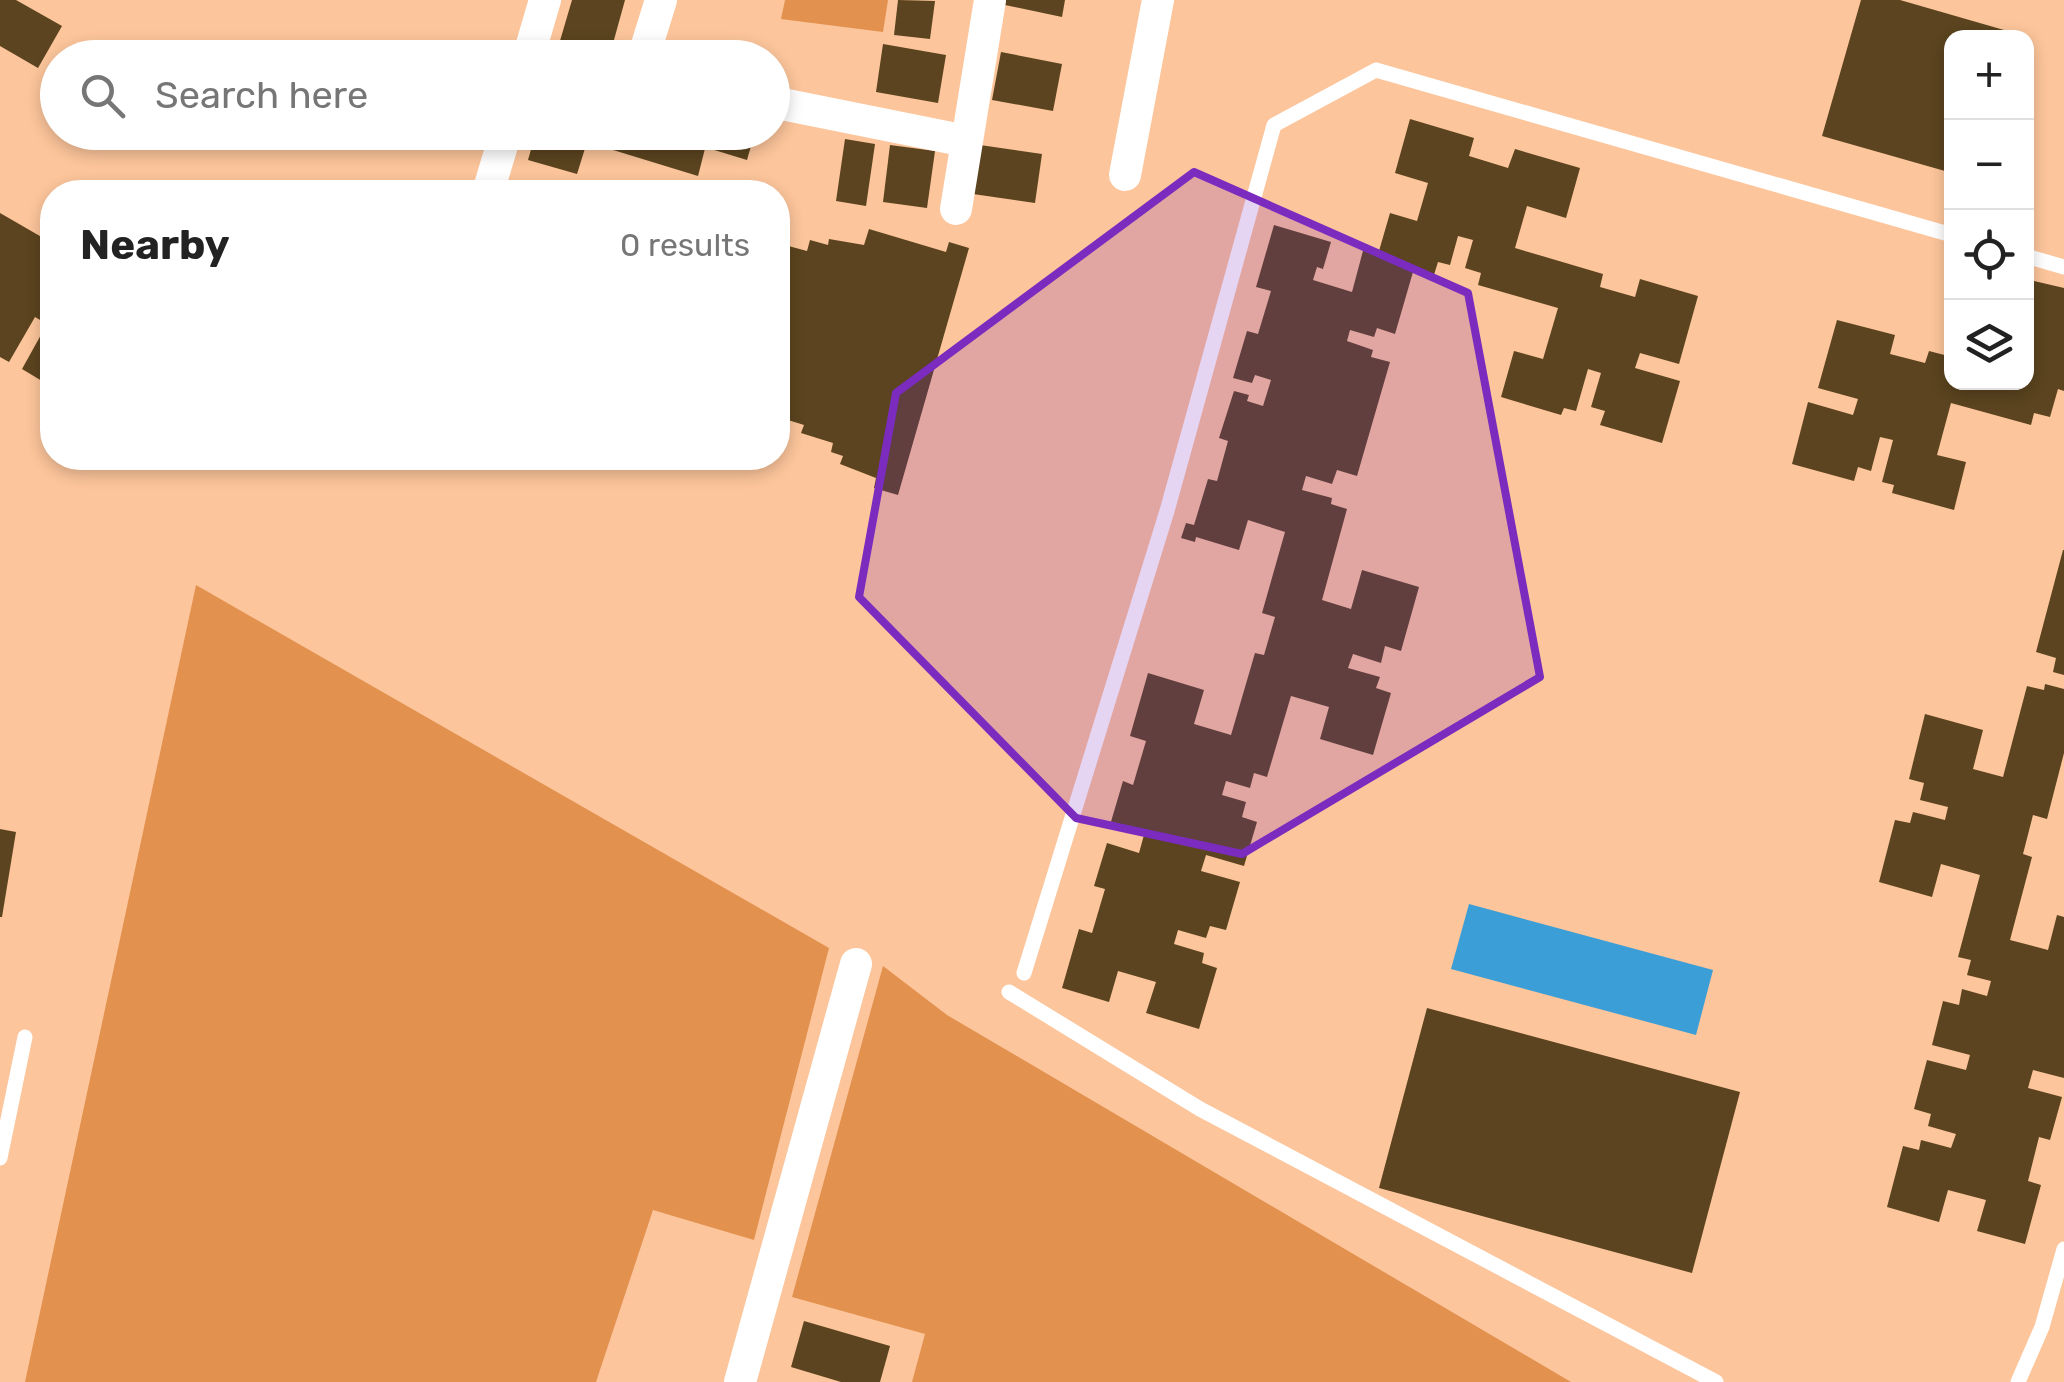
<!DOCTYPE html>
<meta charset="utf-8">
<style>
body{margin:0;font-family:Rubik,sans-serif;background:#f6f6f6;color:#222}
.controls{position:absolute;right:30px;top:30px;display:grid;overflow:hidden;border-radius:20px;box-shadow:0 5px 15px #0003}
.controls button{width:90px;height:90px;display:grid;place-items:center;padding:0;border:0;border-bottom:2px solid #e0e0e0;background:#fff;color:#222;font:50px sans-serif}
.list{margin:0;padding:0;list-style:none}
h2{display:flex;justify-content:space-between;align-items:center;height:130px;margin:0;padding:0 40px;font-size:42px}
h2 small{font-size:32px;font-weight:400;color:#767676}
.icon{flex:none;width:55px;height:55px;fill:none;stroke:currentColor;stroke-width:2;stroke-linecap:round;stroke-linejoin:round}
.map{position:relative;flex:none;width:2064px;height:1382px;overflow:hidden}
.search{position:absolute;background:#fff;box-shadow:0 5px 15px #0003;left:40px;top:40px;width:750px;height:110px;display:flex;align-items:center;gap:25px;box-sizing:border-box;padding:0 35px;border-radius:55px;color:#767676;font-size:38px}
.panel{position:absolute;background:#fff;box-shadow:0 5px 15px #0003;left:40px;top:180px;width:750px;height:290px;border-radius:40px}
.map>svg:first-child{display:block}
.green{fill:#e3914e}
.water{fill:#3c9ed7}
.building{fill:#5b441f}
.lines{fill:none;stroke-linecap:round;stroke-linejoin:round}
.lane{stroke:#fff;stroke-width:15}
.street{stroke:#fff;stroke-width:32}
.marked{fill:#7b2cbf;fill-opacity:0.2;stroke:#7b2cbf;stroke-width:8;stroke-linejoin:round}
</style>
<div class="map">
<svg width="2064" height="1382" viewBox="0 0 2064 1382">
<rect width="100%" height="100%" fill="#fcc59b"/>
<g class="green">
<path d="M785 0H888L883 32 781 19Z"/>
<path d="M196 585 829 948 754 1240 653 1210 596 1382H25Z"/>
<path d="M883 966 947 1015 1571 1382H912L925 1334 792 1297Z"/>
</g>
<path class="water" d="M1469 904 1713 970 1696 1035 1451 969Z"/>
<g class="building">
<path d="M0 0H16L62 26 38 68 0 46Z"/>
<path d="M572 0H625L609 58H580L557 51Z"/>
<path d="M898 0 935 1 930 39 894 35Z"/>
<path d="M1006 0H1065L1062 17 1005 5Z"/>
<path d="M1861 0H1900L2004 30 2002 38H1952V173L1822 136Z"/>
<path d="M883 44 946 55 938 103 876 92Z"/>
<path d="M1001 52 1062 64 1053 111 992 100Z"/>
<path d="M1410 119 1474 138 1469 156 1508 168 1515 149 1580 168 1566 218 1527 206 1515 248 1603 274 1600 287 1635 297 1640 279 1698 296 1679 364 1640 353 1635 368 1680 381 1662 443 1600 425 1605 411 1591 407 1601 373 1588 369 1576 411 1564 408 1561 415 1501 397 1514 351 1543 359 1558 308 1478 285 1481 273 1465 268 1473 240 1458 236 1450 265 1438 262 1433 278 1413 272 1395 334 1377 328 1374 337 1350 330 1347 341 1373 350 1371 357 1390 362 1357 476 1337 470 1332 484 1306 476 1302 490 1332 498 1331 504 1347 509 1322 600 1351 609 1362 570 1419 587 1401 651 1385 646 1381 663 1353 654 1348 668 1380 677 1376 688 1391 693 1373 755 1320 739 1329 707 1291 696 1267 777 1254 773 1250 788 1226 781 1222 795 1246 802 1242 817 1257 822 1244 866 1206 855 1201 871 1240 882 1226 930 1210 926 1206 938 1178 930 1174 944 1204 953 1202 963 1217 968 1199 1029 1146 1013 1156 982 1118 971 1109 1002 1062 988 1079 929 1092 933 1105 889 1094 886 1107 843 1139 853 1144 835 1110 825 1123 781 1133 785 1146 741 1130 736 1148 673 1204 690 1194 724 1231 735 1255 653 1264 655 1275 617 1262 613 1285 532 1248 520 1239 550 1196 537 1195 542 1181 538 1186 523 1194 525 1208 479 1217 481 1228 441 1219 438 1234 391 1249 395 1247 401 1263 406 1271 380 1255 375 1252 383 1233 378 1247 331 1258 334 1271 291 1256 287 1274 225 1331 242 1323 269 1317 267 1313 280 1352 292 1364 247 1379 251 1390 213 1417 221 1428 183 1395 173Z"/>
<path d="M536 132H706L709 133 698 176 587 142 577 174 528 160Z"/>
<path d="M716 132H755L747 160 711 149Z"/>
<path d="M845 139 875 144 866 206 836 201Z"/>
<path d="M890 145 935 151 927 208 883 202Z"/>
<path d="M980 145 1042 154 1035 203 973 194Z"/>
<path d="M0 213 52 243V285L43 303 52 308V387L22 369 47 324 35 317 9 362 0 357Z"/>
<path d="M869 229 946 252 949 242 969 248 898 495 874 488 876 478 840 464 843 456 831 452 833 443 801 433 804 425 788 420 790 415 778 411V250L781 244 807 251 810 240 828 245 829 239 864 245Z"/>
<path d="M2026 279 2064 288V391L2058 389 2050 417 2034 413 2031 425 1951 403 1937 455 1966 462 1954 510 1892 493 1894 485 1882 482 1893 440 1880 437 1871 471 1858 467 1854 481 1792 464 1808 402 1853 415 1858 399 1818 388 1837 320 1895 335 1890 354 1925 363 1929 351 1952 357V382H2026L2029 333 2026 332Z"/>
<path d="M2063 550H2064V675L2053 672 2056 658 2036 652Z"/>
<path d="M2045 684 2064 689V753L2047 819 2033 815 2023 854 2032 857 2010 940 2048 950 2057 915 2064 917V1078L2033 1070 2028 1088 2062 1097 2050 1140 2039 1137 2028 1181 2041 1185 2025 1244 1977 1231 1986 1200 1948 1190 1939 1222 1887 1207 1903 1146 1919 1150 1921 1140 1951 1148 1956 1134 1928 1126 1931 1114 1914 1109 1927 1060 1966 1070 1970 1055 1932 1045 1943 1001 1959 1005 1962 989 1987 996 1991 981 1967 975 1971 960 1958 957 1980 875 1941 864 1932 897 1879 882 1895 820 1910 823 1913 812 1945 820 1948 807 1920 800 1924 783 1909 779 1925 714 1983 730 1973 769 2003 777 2027 686 2044 690Z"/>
<path d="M0 829 16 832 2 917H0Z"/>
<path d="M1427 1008 1740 1092 1692 1273 1379 1188Z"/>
<path d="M804 1321 890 1346 880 1382H841L791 1367Z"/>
</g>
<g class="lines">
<g class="lane">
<path d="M2026 256 2064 267"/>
<path d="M1024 973 1167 511 1274 125 1376 70 1952 235"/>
<path d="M1009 992 1200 1109 1716 1382"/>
<path d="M0 1158 25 1037"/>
<path d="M2018 1382 2042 1327 2064 1249"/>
</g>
<g class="street">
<path d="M528 58 545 0"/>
<path d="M643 58 661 0"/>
<path d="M772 102 966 141"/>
<path d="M1125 175 1158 0"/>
<path d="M488 192 506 132"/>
<path d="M956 209 990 0"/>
<path d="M740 1382 856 964"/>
</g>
</g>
<path class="marked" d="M1194 172 1468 293 1540 677 1242 854 1076 818 859 597 896 393Z"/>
</svg>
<div class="controls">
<button>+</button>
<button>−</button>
<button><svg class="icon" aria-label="locate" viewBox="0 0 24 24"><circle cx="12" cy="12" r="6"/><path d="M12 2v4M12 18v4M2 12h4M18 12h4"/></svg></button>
<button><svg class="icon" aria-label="layers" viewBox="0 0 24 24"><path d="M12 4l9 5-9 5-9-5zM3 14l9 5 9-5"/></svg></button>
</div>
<div class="search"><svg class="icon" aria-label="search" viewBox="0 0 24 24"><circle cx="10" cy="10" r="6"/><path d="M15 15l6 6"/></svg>Search here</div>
<section class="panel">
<h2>Nearby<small>0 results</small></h2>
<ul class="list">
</ul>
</section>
</div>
